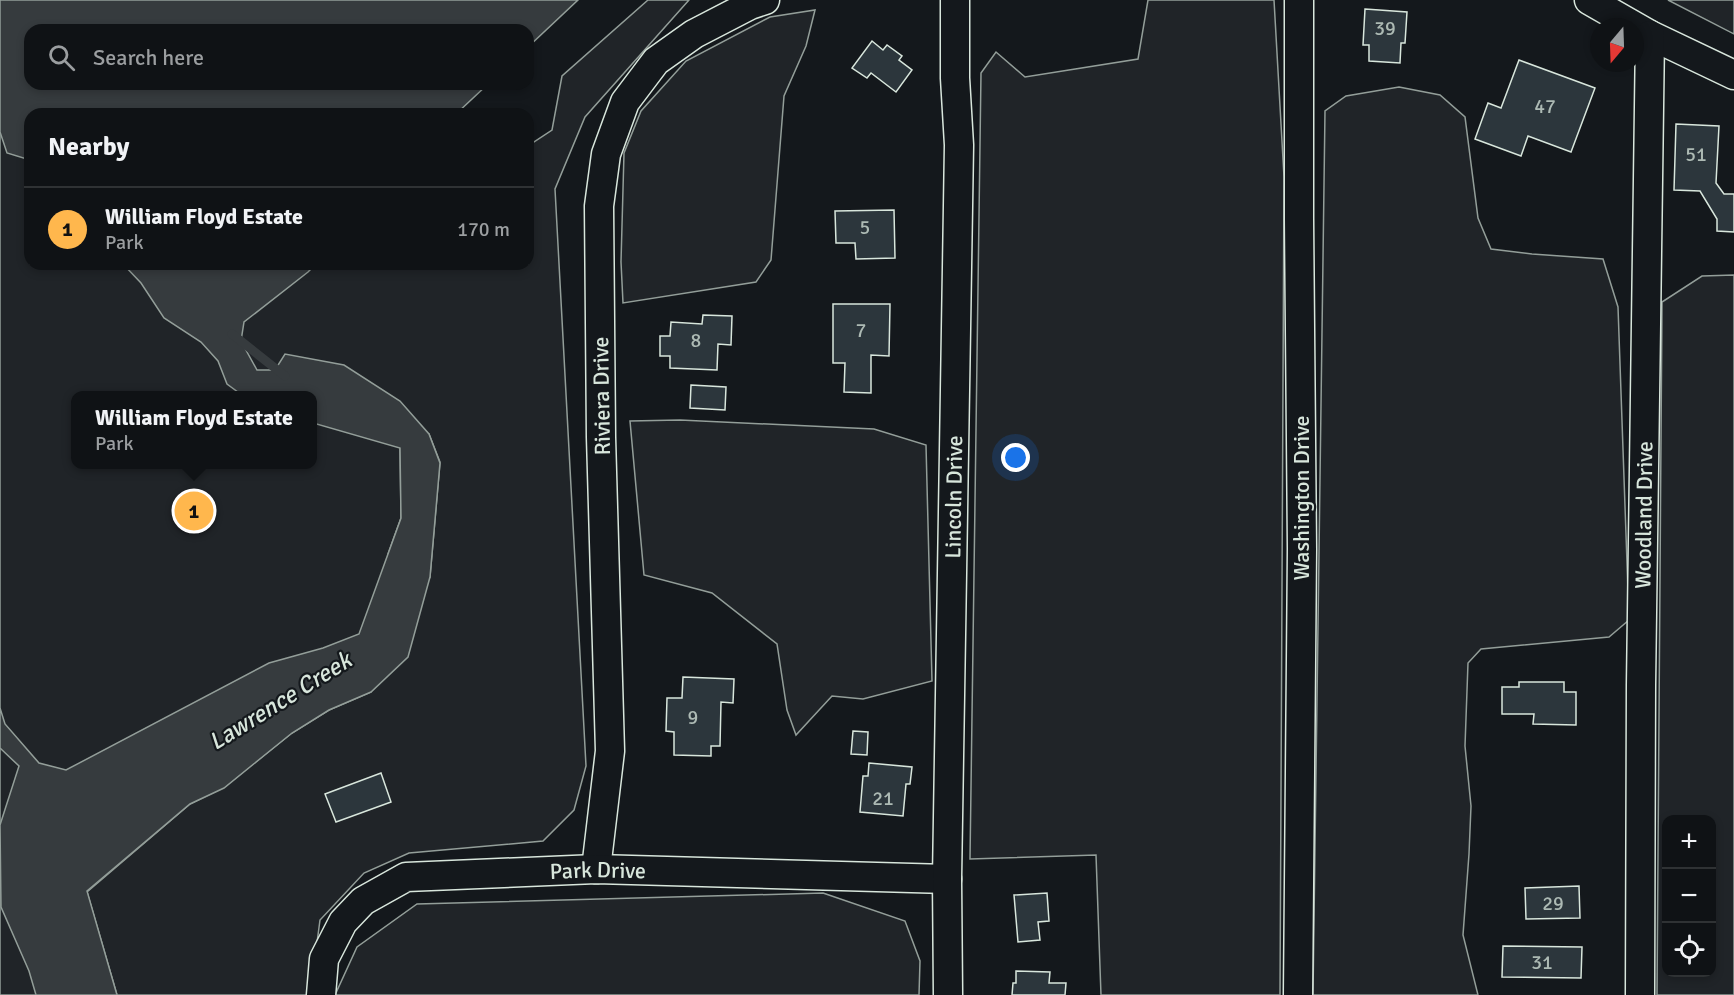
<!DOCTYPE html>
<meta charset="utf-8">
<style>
body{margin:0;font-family:Signika,sans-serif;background:#1d2022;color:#f1f3f6}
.controls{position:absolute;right:18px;bottom:18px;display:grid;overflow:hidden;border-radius:12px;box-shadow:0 3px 9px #0003}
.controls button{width:54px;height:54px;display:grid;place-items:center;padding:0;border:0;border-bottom:2px solid #2f3234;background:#0f1215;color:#f1f3f6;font:30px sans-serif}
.compass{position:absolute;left:1590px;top:18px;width:54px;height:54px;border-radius:50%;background:#0f1215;box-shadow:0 3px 9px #0003;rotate:199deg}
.you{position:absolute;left:1016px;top:458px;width:21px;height:21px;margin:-15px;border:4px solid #fff;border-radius:50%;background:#1a73e8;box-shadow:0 0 0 9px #1a73e833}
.badge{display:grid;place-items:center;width:39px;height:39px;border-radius:50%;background:#ffb74d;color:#111;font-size:20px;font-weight:700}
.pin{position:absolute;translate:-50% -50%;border:3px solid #fff;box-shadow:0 2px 6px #0006}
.popup{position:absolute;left:71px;top:391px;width:246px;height:78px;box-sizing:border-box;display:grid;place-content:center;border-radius:12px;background:#0f1215;filter:drop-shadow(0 2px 4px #0005);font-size:20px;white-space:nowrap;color:#9b9ea0}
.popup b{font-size:22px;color:#f1f3f6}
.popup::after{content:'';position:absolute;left:50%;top:100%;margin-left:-12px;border:12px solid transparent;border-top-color:#0f1215}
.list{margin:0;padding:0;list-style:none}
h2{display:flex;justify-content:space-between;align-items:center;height:78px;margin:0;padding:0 24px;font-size:26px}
h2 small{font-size:20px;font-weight:400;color:#9b9ea0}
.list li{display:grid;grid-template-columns:39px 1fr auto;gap:18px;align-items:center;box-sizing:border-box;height:84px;padding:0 24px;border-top:2px solid #2f3234}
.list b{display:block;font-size:22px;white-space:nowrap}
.list p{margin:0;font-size:20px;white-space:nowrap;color:#9b9ea0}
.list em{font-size:20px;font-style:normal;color:#9b9ea0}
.icon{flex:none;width:33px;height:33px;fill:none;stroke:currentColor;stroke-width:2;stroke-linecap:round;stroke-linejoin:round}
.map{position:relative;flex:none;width:1734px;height:995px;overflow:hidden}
.search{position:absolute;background:#0f1215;box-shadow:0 3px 9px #0003;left:24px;top:24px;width:510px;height:66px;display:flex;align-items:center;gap:15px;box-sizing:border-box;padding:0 21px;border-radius:18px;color:#9b9ea0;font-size:22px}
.panel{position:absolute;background:#0f1215;box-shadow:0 3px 9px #0003;left:24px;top:108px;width:510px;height:162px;border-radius:18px}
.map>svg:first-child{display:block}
.green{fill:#202428;stroke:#939e99;stroke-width:1.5;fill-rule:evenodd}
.water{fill:#363b3e;stroke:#939e99;stroke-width:1.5}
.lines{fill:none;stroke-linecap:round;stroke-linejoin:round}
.stream{stroke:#363b3e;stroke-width:9}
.building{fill:#2c363c;stroke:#d8e6dc;stroke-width:1.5}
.minor-casing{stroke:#d8e6dc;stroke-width:31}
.minor{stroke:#14181c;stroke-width:28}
.labels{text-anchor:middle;stroke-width:4.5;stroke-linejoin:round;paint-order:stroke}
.number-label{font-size:20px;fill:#adbab4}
.street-label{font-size:22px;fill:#d8e6dc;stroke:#14181c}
.water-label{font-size:24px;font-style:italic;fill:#d8e6dc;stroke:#14181c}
</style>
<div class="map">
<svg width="1734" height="995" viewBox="0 0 1734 995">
<rect width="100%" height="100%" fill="#14181c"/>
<g class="green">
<path d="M648 0H689L585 117 555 189 586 766 574 810 543 841 409 853 364 873 320 920 310 995H117L87 892 190 804 224 787 292 733 329 710 371 692 430 577 440 462 429 434 400 448 401 518 388 554 389 576 343 667 37 903 65 995H0V60L30 84V264H528V146L552 130 562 76ZM76 396H312V464H76Z"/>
<path d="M1148 0H1274L1284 177 1280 995H1101L1096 855 970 859 981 73 996 52 1025 77 1138 59Z"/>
<path d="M1668 0H1734V34Z"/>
<path d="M815 10 806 46 784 96 771 260 756 282 623 303 621 262 624 153 641 111 686 61 770 17Z"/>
<path d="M1399 87 1440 95 1465 117 1478 218 1491 249 1532 254 1603 259 1618 307 1629 620 1609 637 1481 649 1468 663 1465 746 1471 806 1469 854 1463 935 1478 995H1313L1325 111 1346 96Z"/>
<path d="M1734 275V995H1657L1662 302 1702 276ZM1666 820H1712V972H1666Z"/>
<path d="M680 420 874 429 926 445 932 681 863 699 832 696 796 735 787 710 777 644 712 593 644 575 630 421Z"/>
<path d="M823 893 905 921 920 961 919 995H335L357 947 417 904Z"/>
</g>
<g class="water">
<path d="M0 0H578L528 47V30H30V84H488L456 114H30V160L7 153 0 132Z"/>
<path d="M123 264H316L308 272 244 322 241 341 257 370H275L285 354 344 365 400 401 429 434 440 463 430 577 408 657 371 692 329 710 292 733 224 788 190 804 87 891 117 995H36L29 971 1 907 0 825 19 766 0 748V708L5 724 39 763 66 770 269 663 323 648 359 634 401 518 400 448 313 423 312 396 242 395 227 384 218 361 201 342 164 318 141 283Z"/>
</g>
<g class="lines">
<path class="stream" d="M232 334 285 376"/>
</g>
<g class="building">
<path d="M1365 9 1407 12 1405 43H1401L1400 63 1369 61V45H1363Z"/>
<path d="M872 41 883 50 887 45 902 56 899 60 912 70 896 92 871 73 867 78 852 68Z"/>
<path d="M1519 60 1595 88 1571 152 1528 136 1521 156 1475 139 1488 103 1501 108Z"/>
<path d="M1676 124 1719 126 1716 183 1724 194H1734V232L1717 231V219L1700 191 1674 190Z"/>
<path d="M894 210 895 258 856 259 855 243H836L835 211Z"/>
<path d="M833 304H890L889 356 871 355V393L844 392 845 363H833Z"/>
<path d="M703 315 732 316 731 345 718 344 717 370 670 368V356H660V336H670L671 322 702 324Z"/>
<path d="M691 385 726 387 725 410 690 408Z"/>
<path d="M683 677 734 679 733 703 721 702 720 746H711V756L674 755V732L666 731 667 698H682Z"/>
<path d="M1519 682H1564V692H1576V725L1533 724 1534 714H1502V687H1519Z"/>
<path d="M853 731 868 732 867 755 851 754Z"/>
<path d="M869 763 912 767 910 784H906L903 816 860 812 863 776H868Z"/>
<path d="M381 773 391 802 336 822 325 794Z"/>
<path d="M1579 886 1580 918 1526 919 1525 888Z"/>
<path d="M1047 893 1049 921 1038 922 1040 940 1018 942 1014 895Z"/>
<path d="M1503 946 1582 947 1581 978 1502 977Z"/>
<path d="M1016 971 1050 972 1049 983H1066L1065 995H1012L1013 983H1016Z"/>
</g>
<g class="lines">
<g class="minor-casing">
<g id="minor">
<path d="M1589 0 1650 35 1734 75"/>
<path d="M596 869 610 751 601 437 599 206 606 154 625 102 656 61 694 34 750 5 765 0"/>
<path id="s1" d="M321 995 324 959 343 922 363 901 406 877 596 869 947 879"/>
<path id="s2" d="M948 995 947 879 959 145 955 78V0"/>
<path d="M1298 995 1302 549 1299 219V0"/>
<path id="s3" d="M1640 995 1641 685 1650 35"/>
</g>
</g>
<use href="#minor" class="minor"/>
</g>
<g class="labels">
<g class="number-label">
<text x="1385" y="35">39</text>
<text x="1545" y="113">47</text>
<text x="1696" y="161">51</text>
<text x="865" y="234">5</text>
<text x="861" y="337">7</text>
<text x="696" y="347">8</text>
<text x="693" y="724">9</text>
<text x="883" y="805">21</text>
<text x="1553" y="910">29</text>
<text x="1542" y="969">31</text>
</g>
<g class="street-label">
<text transform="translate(601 396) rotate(-91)" y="8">Riviera Drive</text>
<text dy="8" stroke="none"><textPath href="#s2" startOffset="498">Lincoln Drive</textPath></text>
<text transform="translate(1301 498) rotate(-90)" y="8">Washington Drive</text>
<text dy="8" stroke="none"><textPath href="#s3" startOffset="480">Woodland Drive</textPath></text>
<text dy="8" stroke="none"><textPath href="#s1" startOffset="348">Park Drive</textPath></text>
</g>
<g class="water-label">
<text transform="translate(280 701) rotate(-32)" y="8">Lawrence Creek</text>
</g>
</g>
</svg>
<div class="controls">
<button>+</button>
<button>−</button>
<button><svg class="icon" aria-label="locate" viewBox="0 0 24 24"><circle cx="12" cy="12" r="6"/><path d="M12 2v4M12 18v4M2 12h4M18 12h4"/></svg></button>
</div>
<svg class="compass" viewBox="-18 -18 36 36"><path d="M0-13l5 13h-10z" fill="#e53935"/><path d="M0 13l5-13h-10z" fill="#9b9ea0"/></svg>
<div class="you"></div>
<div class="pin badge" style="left:194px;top:511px">1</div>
<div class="popup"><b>William Floyd Estate</b>Park</div>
<div class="search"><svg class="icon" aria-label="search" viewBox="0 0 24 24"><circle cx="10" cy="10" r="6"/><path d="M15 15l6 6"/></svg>Search here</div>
<section class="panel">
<h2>Nearby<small></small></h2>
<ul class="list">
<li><span class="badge">1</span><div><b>William Floyd Estate</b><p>Park</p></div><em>170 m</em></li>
</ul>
</section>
</div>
